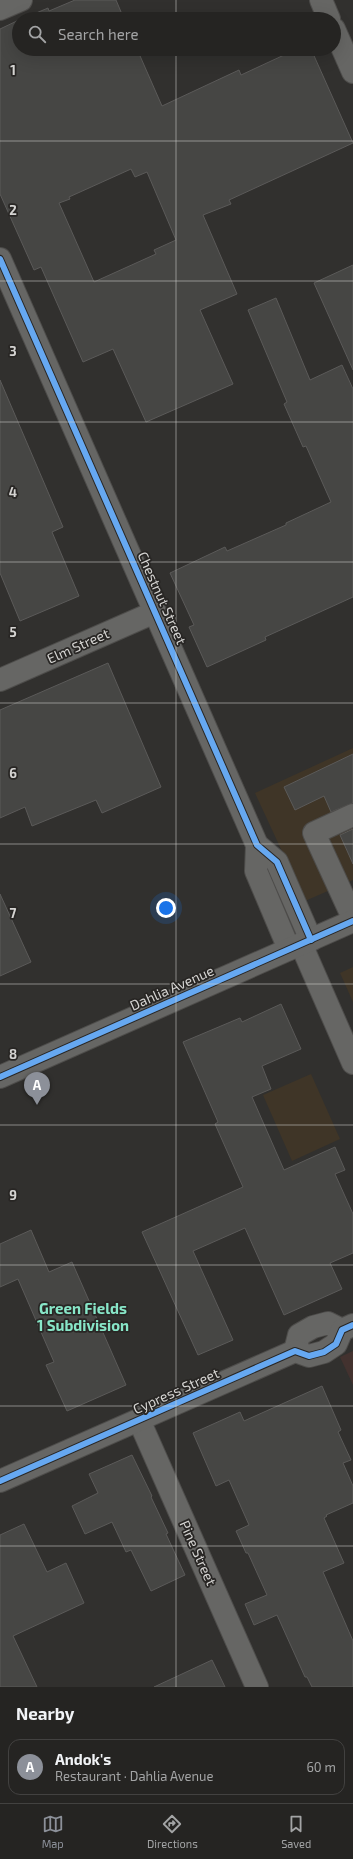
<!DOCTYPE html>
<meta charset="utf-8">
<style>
body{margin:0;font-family:"Exo 2",sans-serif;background:#31302f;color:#f1f3f6}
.you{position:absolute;left:166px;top:908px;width:14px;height:14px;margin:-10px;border:3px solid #fff;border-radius:50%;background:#1a73e8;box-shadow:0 0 0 6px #1a73e833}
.badge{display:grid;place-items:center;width:26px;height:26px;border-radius:50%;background:#8c9099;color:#fff;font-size:13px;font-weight:700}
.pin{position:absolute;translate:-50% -33px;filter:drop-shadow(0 1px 2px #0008)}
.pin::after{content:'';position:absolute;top:21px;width:14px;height:12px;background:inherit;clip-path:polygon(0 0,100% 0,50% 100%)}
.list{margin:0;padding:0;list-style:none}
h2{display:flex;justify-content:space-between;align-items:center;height:52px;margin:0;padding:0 16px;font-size:17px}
h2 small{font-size:13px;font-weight:400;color:#a3a4a5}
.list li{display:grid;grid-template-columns:26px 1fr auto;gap:12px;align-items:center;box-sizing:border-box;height:56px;margin:0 8px 8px;padding:0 8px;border:1px solid #424140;border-radius:12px}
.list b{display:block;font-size:15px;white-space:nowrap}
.list p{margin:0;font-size:13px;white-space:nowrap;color:#a3a4a5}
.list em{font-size:13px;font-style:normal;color:#a3a4a5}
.icon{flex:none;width:22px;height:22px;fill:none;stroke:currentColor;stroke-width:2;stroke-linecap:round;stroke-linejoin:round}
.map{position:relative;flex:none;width:353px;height:1687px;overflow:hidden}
.search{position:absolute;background:#252422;box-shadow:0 4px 16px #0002;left:12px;right:12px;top:12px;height:44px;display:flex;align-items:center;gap:10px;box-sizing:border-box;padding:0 14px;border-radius:22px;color:#a3a4a5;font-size:15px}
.sheet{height:116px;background:#252422}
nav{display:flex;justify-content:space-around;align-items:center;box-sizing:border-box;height:56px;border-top:1px solid #424140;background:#252422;font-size:11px;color:#a3a4a5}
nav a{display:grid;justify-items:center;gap:2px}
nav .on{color:#8c9099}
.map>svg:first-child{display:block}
.commercial{fill:#3f3527}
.education{fill:#43322f}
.building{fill:#464644;stroke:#5b5a59;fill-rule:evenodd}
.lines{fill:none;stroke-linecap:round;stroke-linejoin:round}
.minor-casing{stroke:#4e4d4b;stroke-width:24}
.minor{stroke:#666664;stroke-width:22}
.cycleway-casing{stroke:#282624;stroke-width:8}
.cycleway{stroke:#66a8f1;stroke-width:6}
.grid{fill:none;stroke:#d5d4d2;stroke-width:1;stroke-opacity:0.55}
.labels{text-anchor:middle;stroke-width:3.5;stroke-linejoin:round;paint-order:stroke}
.street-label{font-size:14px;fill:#d5d4d2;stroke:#282624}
.neighbourhood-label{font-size:15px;font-weight:bold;fill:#88e6c8;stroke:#282624}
.grid-label{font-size:13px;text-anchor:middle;font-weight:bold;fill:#d5d4d2;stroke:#282624;stroke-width:3.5;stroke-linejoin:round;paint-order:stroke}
</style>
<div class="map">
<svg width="353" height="1687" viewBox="0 0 353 1687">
<rect width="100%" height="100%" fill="#31302e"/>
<g class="commercial">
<path d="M353 748V880L305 901 255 793Z"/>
<path d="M353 967V1002L340 973Z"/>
<path d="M311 1074 340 1139 292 1161 263 1095Z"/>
</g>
<path class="education" d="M353 1351V1385L340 1357Z"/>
<g class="building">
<path d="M75 0H116L124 19H22L48 8 49 11Z"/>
<path d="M19 20V49H137L162 106 239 70 241 75 297 49H311L353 143 229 200 231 204 203 215 237 294 200 310 233 384 146 422 113 349 83 362 41 267 34 270 0 194V29ZM131 169 135 177 147 172 176 240 154 250 156 254 94 282 59 203 70 199 69 197Z"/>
<path d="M353 265V370L314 283Z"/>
<path d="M276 298 310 380 342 365 353 389V597L265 637 266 640 207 667 189 627 194 625 170 573 225 547 227 551 286 525V523L331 502 306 446 303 447 284 404 287 402 248 310Z"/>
<path d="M0 380 63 527 52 532 79 596 20 621 0 573Z"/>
<path d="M108 663 161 787 102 813 96 800 32 826 25 807 0 818V710Z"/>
<path d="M353 754V803L331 812 324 796 295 810 284 787Z"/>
<path d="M353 829V864L340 835Z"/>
<path d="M0 894 31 962 0 976Z"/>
<path d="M281 1004 301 1049 262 1066 271 1089 252 1097 284 1170 335 1147 345 1170 335 1174 353 1214V1253L330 1263 342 1289 284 1315 245 1228 193 1251 233 1340 198 1355 142 1232 243 1187 215 1124 218 1122 183 1042 240 1018 242 1022Z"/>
<path d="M31 1230 49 1272 72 1262 126 1385 67 1411 46 1365 54 1362 18 1279 0 1287V1244Z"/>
<path d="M322 1386 341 1430 338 1432 351 1460 343 1463 353 1486V1503L326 1515 327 1516 324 1518 344 1563 323 1572 353 1641V1687H312L307 1677H305L277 1615 254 1625 245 1604 267 1595 248 1553H246L236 1531 249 1525 229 1480 216 1486 193 1433 240 1412 244 1421Z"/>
<path d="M132 1455 152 1496 151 1497 168 1533 166 1534 185 1575 151 1591 131 1550 126 1552 112 1522 85 1534 72 1506 98 1493 89 1474Z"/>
<path d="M24 1524 47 1572 66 1563 84 1603 13 1636 37 1687H0V1535Z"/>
<path d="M212 1660 225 1687H154Z"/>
</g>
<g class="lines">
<g class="minor-casing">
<g id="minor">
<path d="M321 0 329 19"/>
<path d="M0 9 21 0"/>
<path d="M334 29 353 72"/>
<path d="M0 259 257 845 277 862 311 940"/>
<path d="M0 680 155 612"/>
<path d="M353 815 314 833 353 918"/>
<path d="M257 845 256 871 289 949"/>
<path d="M301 944 353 1063"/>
<path d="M0 1077 353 921"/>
<path d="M295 1351 299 1335 313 1327 328 1323 342 1330"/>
<path d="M139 1420 257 1687"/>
<path d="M0 1481 295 1351 309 1356 324 1352 336 1344 342 1330 353 1325"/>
</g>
</g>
<use href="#minor" class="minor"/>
<g class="cycleway-casing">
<g id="cycleway">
<path d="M0 259 257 845 277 862 311 940"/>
<path d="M0 1077 353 921"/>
<path d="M0 1481 295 1351 309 1356 324 1352 336 1344 342 1330 353 1325"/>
</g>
</g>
<use href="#cycleway" class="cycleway"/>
</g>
<path class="grid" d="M176 0V19M176 49V1687M0 141H353M0 281H353M0 422H353M0 562H353M0 703H353M0 844H353M0 984H353M0 1125H353M0 1265H353M0 1406H353M0 1546H353"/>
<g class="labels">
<g class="street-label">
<text transform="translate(162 598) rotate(66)" y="5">Chestnut Street</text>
<text transform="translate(78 646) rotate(-24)" y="5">Elm Street</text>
<text transform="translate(172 988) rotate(-24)" y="5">Dahlia Avenue</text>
<text transform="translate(176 1391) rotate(-24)" y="5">Cypress Street</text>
<text transform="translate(198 1553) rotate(66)" y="5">Pine Street</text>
</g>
<g class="neighbourhood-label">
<text x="83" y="1314">Green Fields<tspan x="83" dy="17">1 Subdivision</tspan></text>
</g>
</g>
<g class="grid-label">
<text x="13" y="75">1</text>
<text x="13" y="215">2</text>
<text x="13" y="356">3</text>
<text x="13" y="497">4</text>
<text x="13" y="637">5</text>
<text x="13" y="778">6</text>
<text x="13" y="918">7</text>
<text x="13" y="1059">8</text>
<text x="13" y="1200">9</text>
</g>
</svg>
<div class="you"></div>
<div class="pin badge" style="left:37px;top:1105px">A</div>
<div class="search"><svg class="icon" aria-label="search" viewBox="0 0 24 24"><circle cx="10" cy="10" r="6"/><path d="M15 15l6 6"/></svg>Search here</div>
</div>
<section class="sheet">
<h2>Nearby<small></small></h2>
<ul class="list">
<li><span class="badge">A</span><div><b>Andok's</b><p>Restaurant · Dahlia Avenue</p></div><em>60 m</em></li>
</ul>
</section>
<nav>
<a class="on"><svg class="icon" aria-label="map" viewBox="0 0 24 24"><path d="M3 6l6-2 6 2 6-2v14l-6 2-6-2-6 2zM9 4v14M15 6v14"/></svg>Map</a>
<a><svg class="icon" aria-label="directions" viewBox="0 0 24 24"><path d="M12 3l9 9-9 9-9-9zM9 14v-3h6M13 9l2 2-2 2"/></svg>Directions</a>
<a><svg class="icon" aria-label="saved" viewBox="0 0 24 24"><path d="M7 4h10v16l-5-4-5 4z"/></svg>Saved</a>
</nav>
